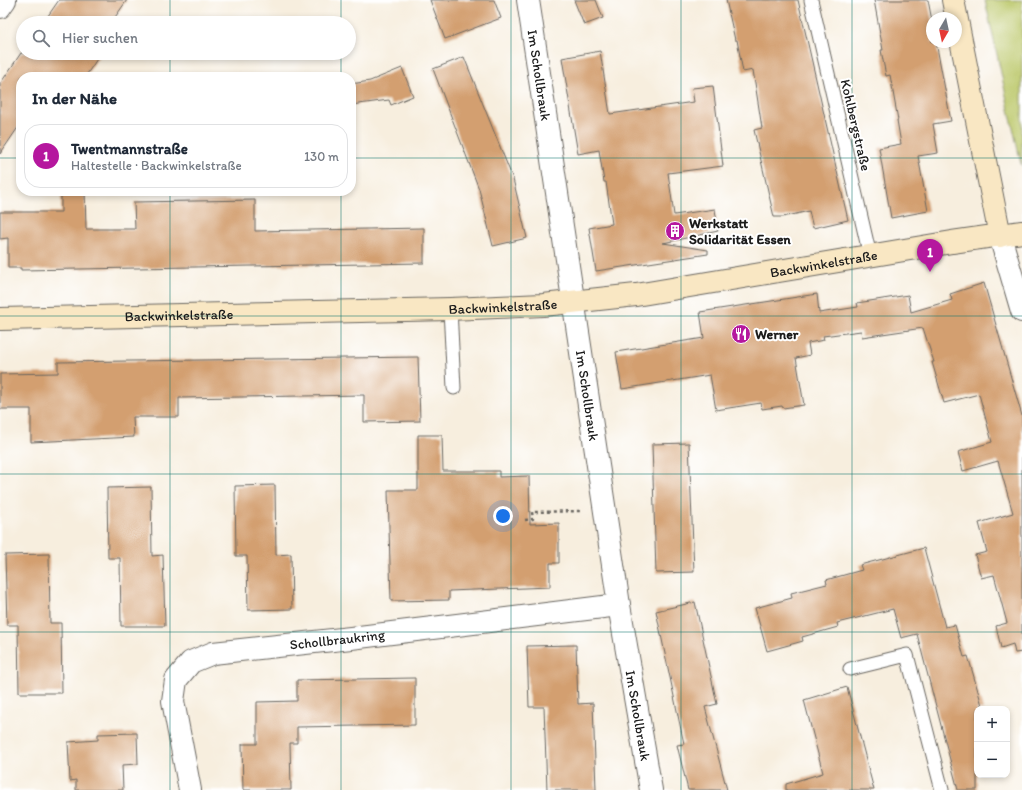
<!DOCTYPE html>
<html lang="de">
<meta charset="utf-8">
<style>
body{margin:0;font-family:Itim,sans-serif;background:#f2f2f3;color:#1f2937}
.controls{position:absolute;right:12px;bottom:12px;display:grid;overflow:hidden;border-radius:8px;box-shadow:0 2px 6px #0003}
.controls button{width:36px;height:36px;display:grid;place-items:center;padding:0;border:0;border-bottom:1px solid #e0e1e3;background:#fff;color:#1f2937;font:20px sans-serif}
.compass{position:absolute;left:926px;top:12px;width:36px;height:36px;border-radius:50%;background:#fff;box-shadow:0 2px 6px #0003;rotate:189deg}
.you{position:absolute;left:503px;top:516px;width:14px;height:14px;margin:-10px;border:3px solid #fff;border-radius:50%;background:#1a73e8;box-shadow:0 0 0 6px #1a73e833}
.badge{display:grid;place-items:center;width:26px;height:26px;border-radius:50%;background:#b5179e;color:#fff;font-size:13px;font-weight:700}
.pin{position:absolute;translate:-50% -33px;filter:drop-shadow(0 1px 2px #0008)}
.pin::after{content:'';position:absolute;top:21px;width:14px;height:12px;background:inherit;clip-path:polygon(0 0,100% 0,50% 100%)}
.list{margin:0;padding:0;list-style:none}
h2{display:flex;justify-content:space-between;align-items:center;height:52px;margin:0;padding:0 16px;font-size:17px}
h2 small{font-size:13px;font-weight:400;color:#747a83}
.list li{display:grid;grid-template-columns:26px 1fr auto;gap:12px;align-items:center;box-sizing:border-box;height:64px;margin:0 8px 8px;padding:0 8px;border:1px solid #e0e1e3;border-radius:16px}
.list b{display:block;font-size:15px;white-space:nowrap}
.list p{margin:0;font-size:13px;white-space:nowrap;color:#747a83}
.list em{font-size:13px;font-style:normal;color:#747a83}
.icon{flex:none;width:22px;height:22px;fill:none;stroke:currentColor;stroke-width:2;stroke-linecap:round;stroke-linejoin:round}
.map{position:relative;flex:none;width:1022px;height:790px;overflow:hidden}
.search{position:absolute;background:#fff;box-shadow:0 2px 6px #0003;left:16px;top:16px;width:340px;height:44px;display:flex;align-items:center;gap:10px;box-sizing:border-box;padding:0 14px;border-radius:22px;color:#747a83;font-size:15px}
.panel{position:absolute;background:#fff;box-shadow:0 2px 6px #0003;left:16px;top:72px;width:340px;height:124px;border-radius:16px}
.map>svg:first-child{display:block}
.green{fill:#bcc86a;stroke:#6c7243}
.building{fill:#d39f6f}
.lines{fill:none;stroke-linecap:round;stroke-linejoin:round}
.lane-casing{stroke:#696660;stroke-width:15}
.street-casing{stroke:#696660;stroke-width:24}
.secondary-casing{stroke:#696660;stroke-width:24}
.path{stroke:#696660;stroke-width:2.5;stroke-dasharray:3 3;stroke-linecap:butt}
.lane{stroke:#fff;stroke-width:13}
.street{stroke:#fff;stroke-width:22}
.secondary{stroke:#f9e7c3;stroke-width:22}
.grid{fill:none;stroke:#0f766e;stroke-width:1;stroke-opacity:0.55}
.labels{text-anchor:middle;stroke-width:4;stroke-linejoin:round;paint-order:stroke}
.street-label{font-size:14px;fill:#1c1c1c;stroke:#fff}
.poi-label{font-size:14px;font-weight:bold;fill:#1c1c1c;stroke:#fff;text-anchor:start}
</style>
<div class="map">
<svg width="1022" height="790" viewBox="0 0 1022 790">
<rect width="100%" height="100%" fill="#fff"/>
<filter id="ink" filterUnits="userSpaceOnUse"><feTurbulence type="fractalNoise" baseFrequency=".025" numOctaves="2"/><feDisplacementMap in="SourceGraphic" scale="8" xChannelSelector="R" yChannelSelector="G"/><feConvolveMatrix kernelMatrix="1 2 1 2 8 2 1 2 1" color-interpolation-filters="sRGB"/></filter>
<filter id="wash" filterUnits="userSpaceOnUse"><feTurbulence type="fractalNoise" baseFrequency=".012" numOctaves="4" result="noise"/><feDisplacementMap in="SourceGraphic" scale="16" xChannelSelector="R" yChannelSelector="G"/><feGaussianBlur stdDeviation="0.9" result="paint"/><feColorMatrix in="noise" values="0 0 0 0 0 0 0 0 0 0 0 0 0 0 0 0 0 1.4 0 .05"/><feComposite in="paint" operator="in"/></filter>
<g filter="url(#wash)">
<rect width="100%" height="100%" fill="#f7eede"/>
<path class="green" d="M985 0H1022V166L1021 164Z"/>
<g id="blocks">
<g class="building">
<path d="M59 0H127L111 23H43Z"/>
<path d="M430 0H494L501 18 445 39Z"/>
<path d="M574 0H596L603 18 584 25Z"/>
<path d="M726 0H798L848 220 813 228 809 211 783 217H774L754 130 762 128 753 70 743 72 737 40H735Z"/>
<path d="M874 0H928L932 21V42H936L951 121 933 124 938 153 918 156 928 211 891 218 879 148 901 144 897 120H898L890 75 886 76 881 50H883Z"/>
<path d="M600 51 610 114 694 102 692 88 713 86 723 166 668 173 674 215 715 209 718 231 663 243 708 250V254L596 271 589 228 612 224 606 182H604L599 150 578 154 562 58Z"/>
<path d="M21 53H101L85 77H21V123L0 154V84Z"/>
<path d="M464 57 513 179 527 238 493 246 479 189 433 69Z"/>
<path d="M402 68 413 96 391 105 389 100 351 105V84L370 81Z"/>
<path d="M61 191H85L86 229H135L134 202 255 200V231L424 228V263L21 270V268H8V238L0 239V212H61Z"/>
<path d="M984 283 1022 416V652L1015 653 1013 644 1001 648 996 626 1007 623 994 575 981 578 975 555 987 552 979 523 1013 513 998 461 963 471 958 452 992 442 979 394 944 403 932 362H934L923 328 862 337 861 331 823 336 824 340 808 343 810 355 796 358 804 405 783 408 782 406 762 409 761 403 716 410 710 375 622 389 616 352 704 338 700 312 817 294 819 313 858 307 857 303 908 295 911 312 952 300 950 294Z"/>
<path d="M418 357 420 421 364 422V395L179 398V417H133L134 437 31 442V409H0V374L58 373V362Z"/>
<path d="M418 435H442L443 471H499V477L529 476 530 524 559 523V563H550V587L449 591V600L391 601 388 490H418Z"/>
<path d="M689 443 694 572 656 573 652 444Z"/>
<path d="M275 485 276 555 291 554 292 609 248 610 247 556H236L235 486Z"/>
<path d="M151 487 152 556 163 555 165 626H121L120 558H108L107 488Z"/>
<path d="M924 548 945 627 955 625 964 657 968 656 983 709H977V790H958L917 634 901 638 893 609 837 623 838 627 802 637 803 641 767 651 755 608 792 598 791 593 827 584 826 580 862 570 860 565Z"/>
<path d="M49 554 50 623H61L62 693H19L18 625H7L5 555Z"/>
<path d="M695 602 717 704 705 707 727 790H688L677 745 684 744 656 611Z"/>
<path d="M576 645 578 704 593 703 596 790H547L544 707H529L527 646Z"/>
<path d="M415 678V725L297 727V743H290L291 790H243L242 744H257V702L297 701V680Z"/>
<path d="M847 687 874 790H786V784L823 773 804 700Z"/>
<path d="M137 733 138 764 122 765 123 790H76V780L70 781 68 742 98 740V734Z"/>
</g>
</g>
</g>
<g filter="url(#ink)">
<use href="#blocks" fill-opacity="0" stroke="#696660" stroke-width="1"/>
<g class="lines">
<g class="lane-casing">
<g id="lane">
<path d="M811 0 870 256"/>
<path d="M450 309 454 388"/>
<path d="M850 669 907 655 942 790"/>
</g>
</g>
<g class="street-casing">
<g id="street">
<path id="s1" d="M528 0 619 605 651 790"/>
<path d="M0 7 5 0"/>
<path d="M1000 236 1022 311"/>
<path id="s2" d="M190 790 173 701 176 680 191 662 213 653 351 638 619 605"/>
</g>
</g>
<g class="secondary-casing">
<g id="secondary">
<path d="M953 0 1000 236"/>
<path id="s3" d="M0 319 450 309 543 305 636 295 952 242 1022 232"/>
</g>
</g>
<path class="path" d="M525 520 533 519 532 512 581 511"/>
<use href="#lane" class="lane"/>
<use href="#street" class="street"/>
<use href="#secondary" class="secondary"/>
</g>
</g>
<path class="grid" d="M170 0V23M341 0V23M511 0V790M681 0V790M852 0V790M170 53V77M341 53V77M0 158H21M351 158H1022M170 191V790M341 191V790M0 316H1022M0 474H1022M0 632H1022"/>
<defs>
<g id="building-disc" transform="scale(1)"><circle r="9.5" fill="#b5179e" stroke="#fff"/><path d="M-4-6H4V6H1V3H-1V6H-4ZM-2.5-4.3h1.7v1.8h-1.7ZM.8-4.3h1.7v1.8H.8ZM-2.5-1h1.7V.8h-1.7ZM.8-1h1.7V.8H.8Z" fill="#fff"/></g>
<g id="restaurant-disc" transform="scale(1)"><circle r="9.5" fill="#b5179e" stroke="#fff"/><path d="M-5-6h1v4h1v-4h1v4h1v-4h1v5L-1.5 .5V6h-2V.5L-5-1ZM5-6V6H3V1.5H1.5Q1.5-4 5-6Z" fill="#fff"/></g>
</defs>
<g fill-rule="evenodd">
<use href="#building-disc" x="675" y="231"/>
<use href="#restaurant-disc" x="741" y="334"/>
</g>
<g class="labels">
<g class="street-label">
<text dy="5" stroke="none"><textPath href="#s1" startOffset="76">Im Schollbrauk</textPath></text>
<text transform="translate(856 125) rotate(77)" y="5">Kohlbergstraße</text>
<text dy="5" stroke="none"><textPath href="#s3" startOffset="827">Backwinkelstraße</textPath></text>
<text dy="5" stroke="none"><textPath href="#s3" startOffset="503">Backwinkelstraße</textPath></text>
<text dy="5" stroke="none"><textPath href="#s3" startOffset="179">Backwinkelstraße</textPath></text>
<text dy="5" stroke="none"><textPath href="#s1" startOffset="400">Im Schollbrauk</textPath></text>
<text dy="5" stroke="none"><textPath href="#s2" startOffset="284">Schollbraukring</textPath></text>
<text dy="5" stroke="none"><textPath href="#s1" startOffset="724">Im Schollbrauk</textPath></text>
</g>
<g class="poi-label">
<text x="689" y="228">Werkstatt<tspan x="689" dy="16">Solidarität Essen</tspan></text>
<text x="755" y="339">Werner</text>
</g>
</g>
</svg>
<div class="controls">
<button>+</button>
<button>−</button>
</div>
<svg class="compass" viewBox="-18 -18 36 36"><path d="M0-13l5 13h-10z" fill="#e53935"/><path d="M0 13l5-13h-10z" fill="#747a83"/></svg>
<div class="you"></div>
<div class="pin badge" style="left:930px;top:272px">1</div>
<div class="search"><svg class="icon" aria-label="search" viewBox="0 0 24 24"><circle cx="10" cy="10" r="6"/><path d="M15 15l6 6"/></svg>Hier suchen</div>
<section class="panel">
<h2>In der Nähe<small></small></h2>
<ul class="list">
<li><span class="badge">1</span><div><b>Twentmannstraße</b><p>Haltestelle · Backwinkelstraße</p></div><em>130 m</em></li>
</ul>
</section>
</div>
